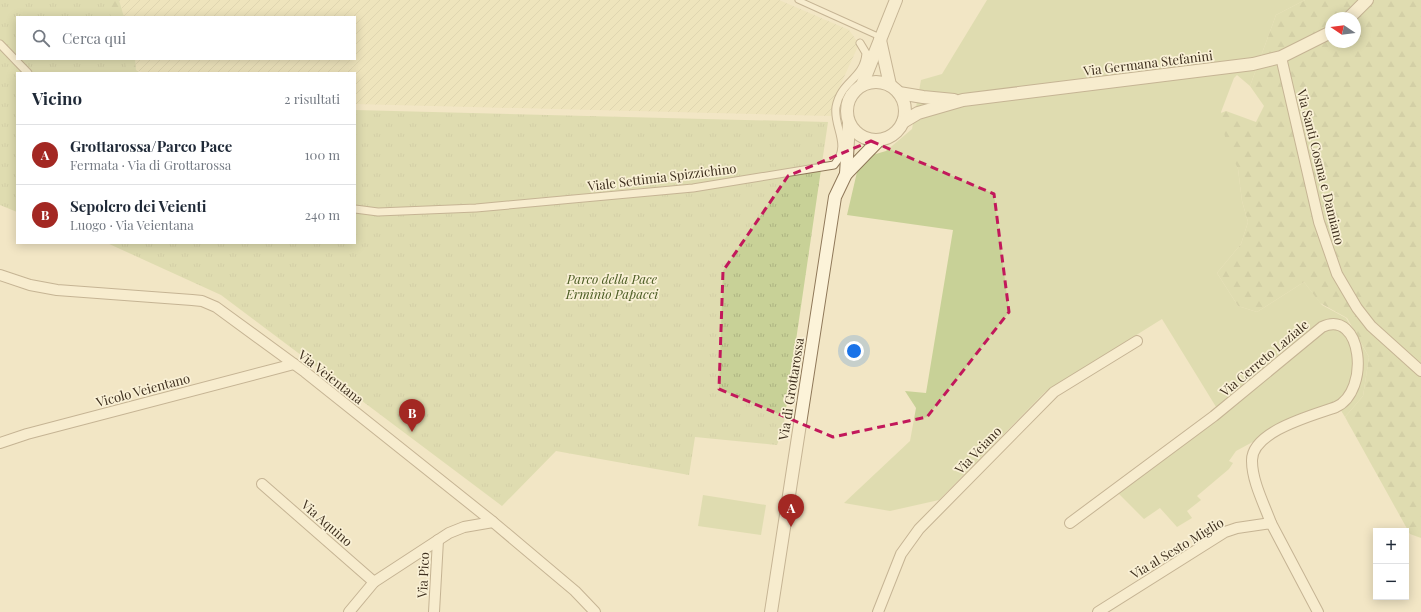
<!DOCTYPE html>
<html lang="it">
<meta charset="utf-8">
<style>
body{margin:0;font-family:"Playfair Display",serif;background:#f2f2f3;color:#1f2937}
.controls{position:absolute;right:12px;bottom:12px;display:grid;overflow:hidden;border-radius:0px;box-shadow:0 2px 10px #0003}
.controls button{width:36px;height:36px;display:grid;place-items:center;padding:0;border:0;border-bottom:1px solid #e0e1e3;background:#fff;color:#1f2937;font:20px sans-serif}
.compass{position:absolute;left:1325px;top:12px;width:36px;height:36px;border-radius:50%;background:#fff;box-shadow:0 2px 10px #0003;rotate:283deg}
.you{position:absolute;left:854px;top:351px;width:14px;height:14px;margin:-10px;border:3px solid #fff;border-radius:50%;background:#1a73e8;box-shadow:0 0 0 6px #1a73e833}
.badge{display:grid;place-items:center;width:26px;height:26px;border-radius:50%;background:#a32823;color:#fff;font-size:13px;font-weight:700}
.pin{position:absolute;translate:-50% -33px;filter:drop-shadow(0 1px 2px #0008)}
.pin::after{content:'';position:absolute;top:21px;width:14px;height:12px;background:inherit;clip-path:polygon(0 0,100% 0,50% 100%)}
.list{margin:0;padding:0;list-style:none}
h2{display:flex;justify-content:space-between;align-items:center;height:52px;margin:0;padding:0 16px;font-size:17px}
h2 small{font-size:13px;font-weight:400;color:#747a83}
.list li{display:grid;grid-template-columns:26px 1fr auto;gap:12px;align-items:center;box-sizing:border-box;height:60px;padding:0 16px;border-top:1px solid #e0e1e3}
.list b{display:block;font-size:15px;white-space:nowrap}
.list p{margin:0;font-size:13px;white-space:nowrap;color:#747a83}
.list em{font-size:13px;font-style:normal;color:#747a83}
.icon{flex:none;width:22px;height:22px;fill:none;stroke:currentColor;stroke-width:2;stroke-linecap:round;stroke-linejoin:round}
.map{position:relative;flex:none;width:1421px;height:612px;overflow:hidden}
.search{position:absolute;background:#fff;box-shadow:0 2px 10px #0003;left:16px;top:16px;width:340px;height:44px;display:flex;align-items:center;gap:10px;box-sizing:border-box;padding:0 14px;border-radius:0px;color:#747a83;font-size:15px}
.panel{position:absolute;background:#fff;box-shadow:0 2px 10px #0003;left:16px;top:72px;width:340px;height:172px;border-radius:0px}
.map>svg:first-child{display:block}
.farmland{fill:url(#farmland-furrows)}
.grass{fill:#c8d197}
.forest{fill:url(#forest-firs);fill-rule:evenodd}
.park{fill:url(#park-tufts)}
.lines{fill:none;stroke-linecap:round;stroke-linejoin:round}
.service-casing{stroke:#8f7859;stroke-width:7}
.pedestrian-casing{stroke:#8f7859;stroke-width:9}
.minor-casing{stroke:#8f7859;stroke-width:12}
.tertiary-casing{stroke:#8f7859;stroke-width:14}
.service{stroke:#fcf3d9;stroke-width:5}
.pedestrian{stroke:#fcf3d9;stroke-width:7}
.minor{stroke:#fcf3d9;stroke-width:10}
.tertiary{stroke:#fcf3d9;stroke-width:12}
.marked{fill:none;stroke:#c2185b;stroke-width:3;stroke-dasharray:8 5;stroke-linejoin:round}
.labels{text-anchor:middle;stroke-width:3.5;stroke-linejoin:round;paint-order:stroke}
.street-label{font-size:13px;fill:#3e2f1e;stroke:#f9f0d5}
.park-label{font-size:13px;font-style:italic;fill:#4b5c23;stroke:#f9f0d5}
</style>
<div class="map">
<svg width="1421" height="612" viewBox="0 0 1421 612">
<defs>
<pattern id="farmland-furrows" width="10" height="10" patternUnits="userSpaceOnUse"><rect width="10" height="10" fill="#e8e2b1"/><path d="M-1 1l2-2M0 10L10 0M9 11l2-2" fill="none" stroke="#c8c298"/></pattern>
<pattern id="forest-firs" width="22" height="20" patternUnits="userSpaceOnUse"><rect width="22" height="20" fill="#c8d197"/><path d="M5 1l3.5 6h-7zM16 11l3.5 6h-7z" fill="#adb482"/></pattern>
<pattern id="park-tufts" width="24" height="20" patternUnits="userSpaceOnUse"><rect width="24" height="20" fill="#c8d197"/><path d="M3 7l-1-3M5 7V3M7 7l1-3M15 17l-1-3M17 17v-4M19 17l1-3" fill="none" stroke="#adb482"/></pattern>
</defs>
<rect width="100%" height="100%" fill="#f2e6c5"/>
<path class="farmland" d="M119 0H779L849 30 859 44 839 88 831 116 355 104V73H146L136 70 135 59H355V17H124Z"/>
<g class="grass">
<path d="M987 0H1305L1276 15 1250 86 1237 75 1234 78 1221 112 1238 169 1242 201 1248 222 1241 244 1217 273 1238 306 1257 312 1304 282 1322 305 1346 318 1369 357 1363 396 1345 417 1337 404 1306 413 1236 451 1229 461 1233 463 1229 469 1197 496 1201 500 1187 511 1192 518 1177 527 1160 508 1144 519 1118 493 1221 415 1162 319 1045 392 939 500 890 511 844 503 910 441 916 408 905 391 926 393 953 230 847 215 857 172 869 156 886 151 912 129 921 80 942 74Z"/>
<path d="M703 495 766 505 761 535 698 526Z"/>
</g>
<g class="forest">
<path d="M63 0H119L124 17H64Z"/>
<path d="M1305 0H1421V538L1410 534 1345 417 1363 396 1369 357 1347 318 1320 303 1304 282 1257 312 1238 306 1217 273 1241 244 1248 222 1242 201 1238 169 1226 143 1221 113 1226 111 1256 122 1264 106 1250 86 1276 15ZM1331 18H1355V42H1331Z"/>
<path d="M78 59H135L136 70 141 73H83Z"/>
</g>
<g class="park">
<path d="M0 0H106L111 17H17V59H124L127 70 133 73H17V212L0 205Z"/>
<path d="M355 110 828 122 783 429 777 445 695 437 689 475 556 451 502 506 221 295 107 243H355Z"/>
</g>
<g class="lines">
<g class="service-casing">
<path id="service" d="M798 0 880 37"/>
</g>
<g class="pedestrian-casing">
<g id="pedestrian">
<path d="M0 44 28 73"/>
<path d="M355 209 378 212 476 208 693 188 834 165C852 145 833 127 836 107 841 80 864 80 866 53L860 43"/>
</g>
</g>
<g class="minor-casing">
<g id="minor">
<path d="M1281 57 1319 222 1337 274 1357 308 1371 326 1421 371"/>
<path d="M0 275 30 285 57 290 192 300 202 301 216 307 305 372 493 522 575 591 595 612"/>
<path d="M0 443 27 434 294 364"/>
<path d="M262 484 374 582"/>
<path d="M1070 523 1214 416 1322 327C1362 308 1371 391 1336 407 1314 415 1251 431 1252 461 1252 481 1264 504 1271 523"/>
<path d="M349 612 374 582 449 533 464 527 493 522"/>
<path d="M434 612 438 540"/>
<path d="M878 612 901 554 919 529 1054 392 1137 341"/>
<path d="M1098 612 1225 532 1237 528 1271 523 1318 612"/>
</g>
</g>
<g class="tertiary-casing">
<g id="tertiary">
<path d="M1349 18 1367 0"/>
<path d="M880 40 890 85"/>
<circle cx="876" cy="111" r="29"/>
<path d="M862 85 896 0"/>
<path d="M899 93 923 97 954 100"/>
<path d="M903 122 918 113 963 100 1253 64 1281 57 1331 32"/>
<path d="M846 174 849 123"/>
<path d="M771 612 835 197 846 174 879 140"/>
</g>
</g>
<use href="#service" class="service"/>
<use href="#pedestrian" class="pedestrian"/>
<use href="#minor" class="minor"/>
<use href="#tertiary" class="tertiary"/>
</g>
<path d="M0 0H1421V612H0ZM871 141 994 194 1009 312 927 417 833 437 719 389 723 271 788 176Z" fill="#f2e6c5" fill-opacity=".55" fill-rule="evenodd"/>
<path class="marked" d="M871 141 994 194 1009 312 927 417 833 437 719 389 723 271 788 176Z"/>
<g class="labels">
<g class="street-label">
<text transform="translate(1148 63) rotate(-7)" y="5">Via Germana Stefanini</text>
<text transform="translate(1321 167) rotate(76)" y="5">Via Santi Cosma e Damiano</text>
<text transform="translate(662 177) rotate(-7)" y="5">Viale Settimia Spizzichino</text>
<text transform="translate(1264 358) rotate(-40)" y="5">Via Cerreto Laziale</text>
<text transform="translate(331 377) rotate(38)" y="5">Via Veientana</text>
<text transform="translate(791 389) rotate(-81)" y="5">Via di Grottarossa</text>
<text transform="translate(143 390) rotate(-15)" y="5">Vicolo Veientano</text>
<text transform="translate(978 450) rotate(-46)" y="5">Via Veiano</text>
<text transform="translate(327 523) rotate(41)" y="5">Via Aquino</text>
<text transform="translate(1177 548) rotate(-31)" y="5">Via al Sesto Miglio</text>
<text transform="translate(423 575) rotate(-87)" y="5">Via Pico</text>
</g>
<g class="park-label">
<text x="612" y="284">Parco della Pace<tspan x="612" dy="15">Erminio Papacci</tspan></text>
</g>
</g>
</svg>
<div class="controls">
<button>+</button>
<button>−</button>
</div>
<svg class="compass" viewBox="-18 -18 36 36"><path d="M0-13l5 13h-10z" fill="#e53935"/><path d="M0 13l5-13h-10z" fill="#747a83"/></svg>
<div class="you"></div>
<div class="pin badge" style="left:791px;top:527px">A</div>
<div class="pin badge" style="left:412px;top:432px">B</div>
<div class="search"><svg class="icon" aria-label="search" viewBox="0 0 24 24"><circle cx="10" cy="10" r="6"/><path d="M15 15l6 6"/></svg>Cerca qui</div>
<section class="panel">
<h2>Vicino<small>2 risultati</small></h2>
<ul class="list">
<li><span class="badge">A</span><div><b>Grottarossa/Parco Pace</b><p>Fermata · Via di Grottarossa</p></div><em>100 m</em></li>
<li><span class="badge">B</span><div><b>Sepolcro dei Veienti</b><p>Luogo · Via Veientana</p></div><em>240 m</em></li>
</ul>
</section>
</div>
